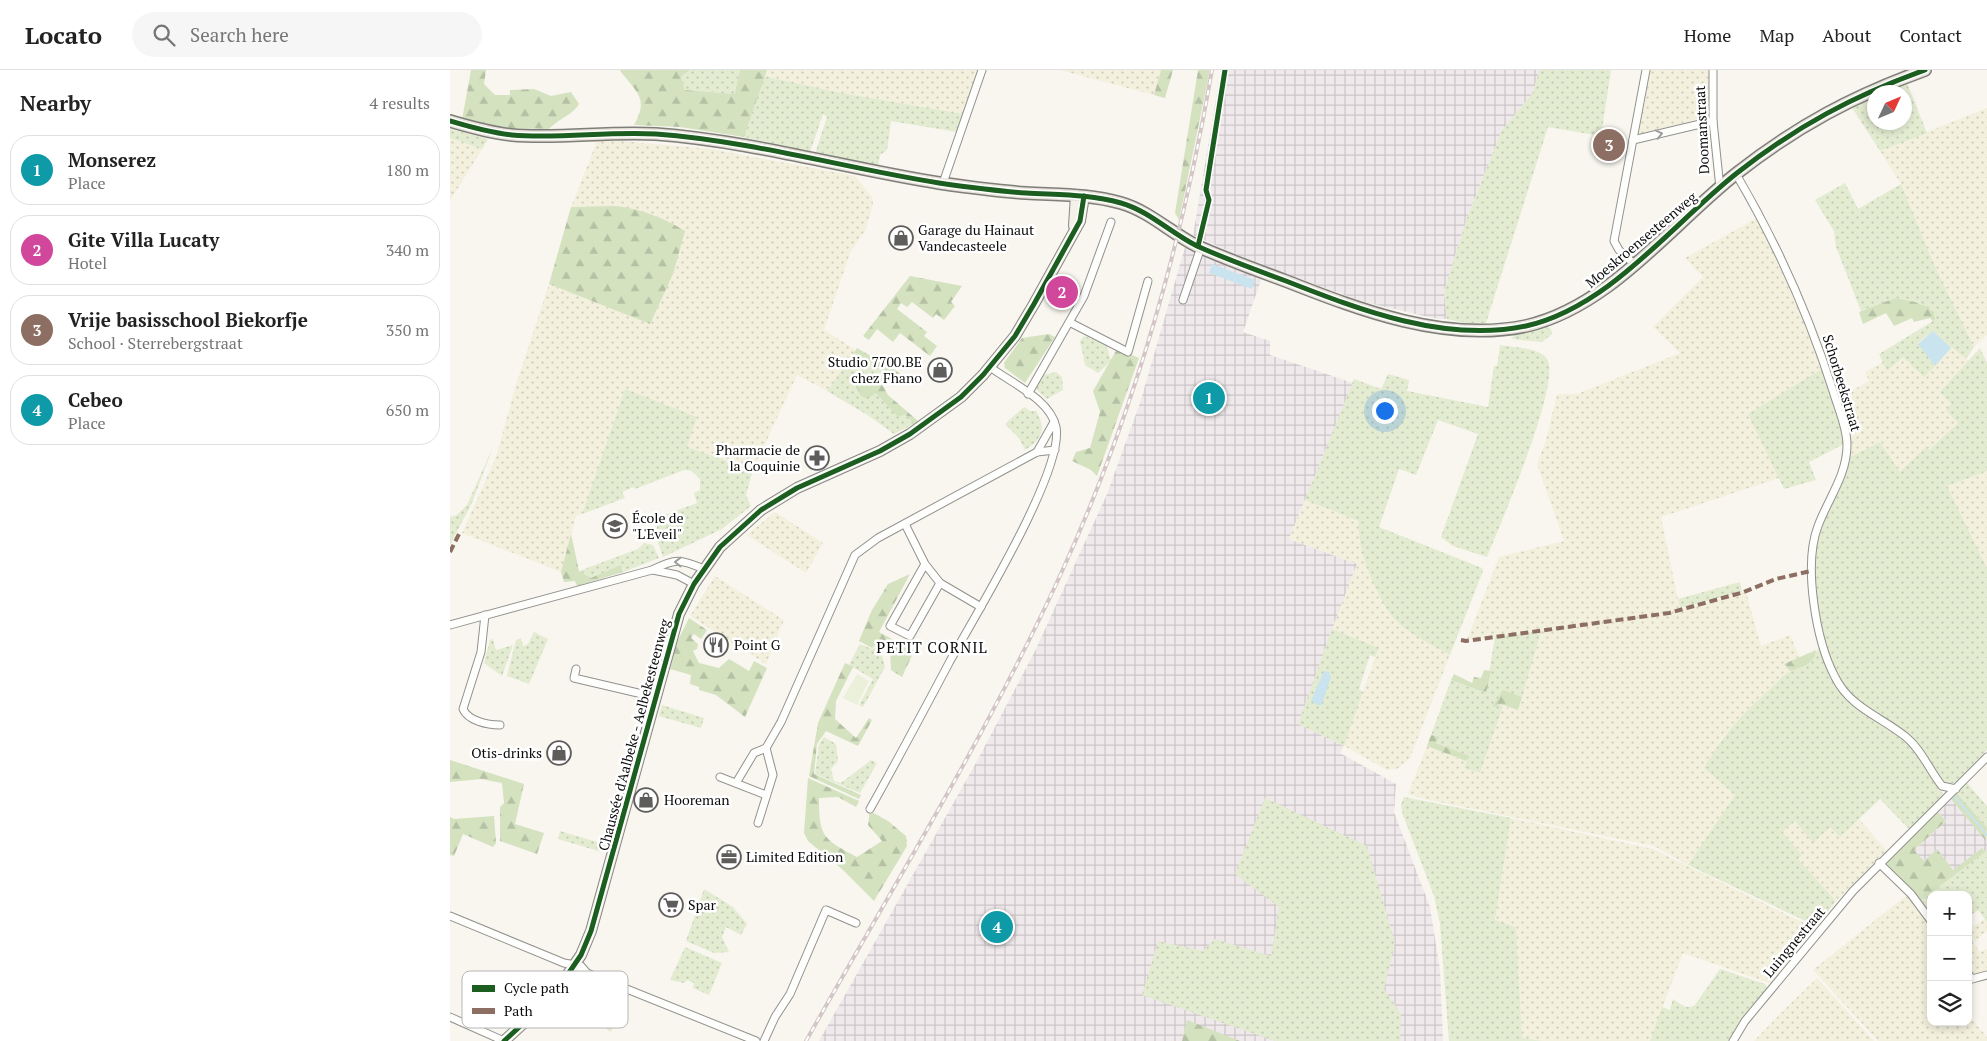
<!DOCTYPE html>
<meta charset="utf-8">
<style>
body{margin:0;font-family:"PT Serif",serif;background:#f6f6f6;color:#222}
.controls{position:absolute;right:15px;bottom:15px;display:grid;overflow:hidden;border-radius:10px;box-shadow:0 2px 8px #0003}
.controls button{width:45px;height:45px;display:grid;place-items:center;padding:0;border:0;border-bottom:1px solid #e0e0e0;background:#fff;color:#222;font:25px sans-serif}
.compass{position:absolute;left:1417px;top:15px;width:45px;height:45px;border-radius:50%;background:#fff;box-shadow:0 2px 8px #0003;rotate:46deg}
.you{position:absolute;left:934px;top:340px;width:18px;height:18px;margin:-12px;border:4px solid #fff;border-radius:50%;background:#1a73e8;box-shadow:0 0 0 8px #1a73e833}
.badge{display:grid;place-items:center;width:32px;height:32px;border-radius:50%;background:#1a73e8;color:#fff;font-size:16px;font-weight:700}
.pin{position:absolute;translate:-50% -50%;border:2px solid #fff;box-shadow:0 1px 5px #0006}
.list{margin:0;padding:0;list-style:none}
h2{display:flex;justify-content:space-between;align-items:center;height:65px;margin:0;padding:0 20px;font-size:21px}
h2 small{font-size:16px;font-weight:400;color:#767676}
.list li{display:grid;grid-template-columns:32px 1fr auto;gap:15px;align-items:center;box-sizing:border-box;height:70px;margin:0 10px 10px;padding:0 10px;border:1px solid #e0e0e0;border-radius:20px}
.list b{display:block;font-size:19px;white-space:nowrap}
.list p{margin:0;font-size:16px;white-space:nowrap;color:#767676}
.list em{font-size:16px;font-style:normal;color:#767676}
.icon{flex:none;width:28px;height:28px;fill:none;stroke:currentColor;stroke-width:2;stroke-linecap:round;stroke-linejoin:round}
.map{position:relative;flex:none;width:1537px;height:971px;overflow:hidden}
header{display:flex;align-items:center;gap:30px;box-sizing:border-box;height:70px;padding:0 25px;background:#fff;border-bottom:1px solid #e0e0e0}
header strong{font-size:24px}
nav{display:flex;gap:28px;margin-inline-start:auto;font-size:18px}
.search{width:350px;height:45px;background:#f6f6f6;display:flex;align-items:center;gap:12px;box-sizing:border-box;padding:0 18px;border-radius:28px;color:#767676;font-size:19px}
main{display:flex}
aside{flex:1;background:#fff}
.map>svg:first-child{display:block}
.industrial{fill:url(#industrial-grid)}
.farmland{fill:url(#farmland-dots)}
.green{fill:url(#green-dots)}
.forest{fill:url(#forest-firs)}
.pitch{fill:#ebf0db}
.water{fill:#c9e4ee}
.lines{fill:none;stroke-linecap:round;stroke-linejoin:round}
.stream{stroke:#c9e4ee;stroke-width:2}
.minor-casing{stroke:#92918e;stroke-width:9}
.secondary-casing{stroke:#888784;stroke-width:12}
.primary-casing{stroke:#7f7e7b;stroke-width:14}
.minor{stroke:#fefefd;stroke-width:7}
.secondary{stroke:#f3f1e8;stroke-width:10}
.primary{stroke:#e9e4da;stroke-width:11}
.rail-casing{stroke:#d4c6c6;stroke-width:4}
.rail{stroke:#fff;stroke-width:2;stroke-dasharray:5.5;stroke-linecap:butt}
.quiet{stroke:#8d6e63;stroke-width:4;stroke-dasharray:8 4;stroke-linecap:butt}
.cycleway-casing{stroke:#fff;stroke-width:8}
.cycleway{stroke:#1b5e20;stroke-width:5}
.oneway{stroke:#9d9d9c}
.labels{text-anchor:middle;stroke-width:5;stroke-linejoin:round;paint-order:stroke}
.street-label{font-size:14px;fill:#0b0b0b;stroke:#fff}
.poi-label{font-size:14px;fill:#0b0b0b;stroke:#fff;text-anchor:start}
.neighbourhood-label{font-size:15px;letter-spacing:1px;fill:#0b0b0b;stroke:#fff}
.key{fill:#fff;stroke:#b6b6b6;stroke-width:1}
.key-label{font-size:14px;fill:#0b0b0b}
</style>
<header>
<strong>Locato</strong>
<div class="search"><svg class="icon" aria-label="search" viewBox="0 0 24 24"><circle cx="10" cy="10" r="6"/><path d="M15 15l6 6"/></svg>Search here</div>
<nav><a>Home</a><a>Map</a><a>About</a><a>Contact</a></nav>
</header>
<main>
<aside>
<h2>Nearby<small>4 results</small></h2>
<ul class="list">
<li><span class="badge" style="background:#0f9aa8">1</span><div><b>Monserez</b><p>Place</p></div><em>180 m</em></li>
<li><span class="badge" style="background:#d1479c">2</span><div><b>Gite Villa Lucaty</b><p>Hotel</p></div><em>340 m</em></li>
<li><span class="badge" style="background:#8d6e63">3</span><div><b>Vrije basisschool Biekorfje</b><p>School · Sterrebergstraat</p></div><em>350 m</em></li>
<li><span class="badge" style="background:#0f9aa8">4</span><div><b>Cebeo</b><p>Place</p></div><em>650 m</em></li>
</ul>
</aside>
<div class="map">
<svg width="1537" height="971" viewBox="0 0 1537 971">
<defs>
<pattern id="industrial-grid" width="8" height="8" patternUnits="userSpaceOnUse" patternTransform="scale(1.25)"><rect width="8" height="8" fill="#efe9ec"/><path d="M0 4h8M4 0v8" fill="none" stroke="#ccc6c9"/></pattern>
<pattern id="farmland-dots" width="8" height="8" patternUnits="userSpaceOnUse" patternTransform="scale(1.25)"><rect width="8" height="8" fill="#f3f0dd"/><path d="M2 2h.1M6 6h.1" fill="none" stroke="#cfccbc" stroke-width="1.8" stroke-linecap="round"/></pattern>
<pattern id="green-dots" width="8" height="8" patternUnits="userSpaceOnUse" patternTransform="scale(1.25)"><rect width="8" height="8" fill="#e3ebd1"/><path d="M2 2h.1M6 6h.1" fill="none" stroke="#c1c8b2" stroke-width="1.8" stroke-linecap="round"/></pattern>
<pattern id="forest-firs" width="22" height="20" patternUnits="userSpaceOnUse" patternTransform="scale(1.25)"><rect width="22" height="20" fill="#d4e2c0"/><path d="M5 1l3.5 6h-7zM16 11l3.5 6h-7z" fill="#b5c1a4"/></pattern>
</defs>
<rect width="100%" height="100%" fill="#f8f6ef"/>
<g class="industrial">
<path d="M771 0H1090L1082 24 1052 60 1018 145 994 221 997 249 983 248 914 232 800 191 743 165Z"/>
<path d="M735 177 812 207 793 262 820 271V285L903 313 839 469 907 494 848 654 894 676 890 683 946 714 944 742 980 837 990 900 993 971H369L526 693 585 581 657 424 690 333Z"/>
<path d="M1500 728 1537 771V780L1535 782 1532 779 1503 800 1487 780 1474 791 1464 780 1496 751 1487 741Z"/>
</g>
<g class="farmland">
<path d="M317 0H529L513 44 387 22 315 6Z"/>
<path d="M610 0H711L704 25Z"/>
<path d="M1198 0H1261L1260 46 1190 64 1188 61Z"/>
<path d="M1537 38V265L1524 277 1485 197 1451 114 1430 81Z"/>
<path d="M0 68 32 79 0 131Z"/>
<path d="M148 69 261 79 405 106 422 127 423 134 416 159 400 183 374 260 406 280 377 321 347 305 303 400 237 377 175 319 132 444 126 446 111 502 12 463 46 387 65 318 99 214 200 254 136 136 121 137Z"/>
<path d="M1307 148 1334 201 1373 298 1298 344 1329 408 1211 447 1230 539 1296 522 1311 576 1340 565 1350 588 1334 594 1340 601 1304 634 1272 668 1254 698 1285 725 1238 795 1204 776 974 729 958 724 977 676 1016 691 1014 698 1030 703 1053 636 1068 640 1091 560 1017 570 1049 487 1114 471 1087 394 1096 370 1107 324H1127L1230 283 1203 257 1253 207 1235 188Z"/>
<path d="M1502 277 1519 291 1490 322 1501 334 1496 340 1508 353 1479 380 1476 378 1450 402 1430 372 1400 387 1401 378 1389 332 1402 326 1401 321 1419 311 1415 302 1433 292 1437 301 1453 287 1474 306Z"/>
<path d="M1537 401V498L1497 416Z"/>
<path d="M855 430 909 451V469L914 486 922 508 942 545 969 567 1000 585 960 688 947 699 937 700 894 676 928 579 882 559 907 494 839 469Z"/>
<path d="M325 442 373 473 356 503 297 465Z"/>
<path d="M265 506 334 550 316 594 240 546Z"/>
<path d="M1061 748 1203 779 1364 858 1322 914 1233 883 1200 971H1093L1072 969 1066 857 1045 851Z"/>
<path d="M1409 749 1437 781 1386 831 1348 789 1352 785 1332 762 1345 751 1380 757 1390 767Z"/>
<path d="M1458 824 1481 855V952H1518V945L1537 967V971H1428L1363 900Z"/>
<path d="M1535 849 1537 852V861L1523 872 1530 882 1537 879V902L1521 908 1518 903V855L1521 858Z"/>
<path d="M1367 908 1424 971H1304L1335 939Z"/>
</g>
<g class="green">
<path d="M240 0H290L286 24 235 20 231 7Z"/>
<path d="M1090 0H1161L1151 66 1098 57 1036 253H1016L997 249 994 221 1018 145 1052 60 1082 24Z"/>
<path d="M314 6 387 22 513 44 507 62 441 51 437 80 430 85 428 97 365 84 377 47 373 44 360 82 294 67Z"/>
<path d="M1457 13 1477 63 1430 81 1401 36 1424 26V52H1454V22H1434Z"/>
<path d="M0 59 38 69 32 79 0 68Z"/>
<path d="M1395 113 1408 139 1451 114 1485 197 1524 277 1516 289 1502 277 1501 278 1483 261 1468 273 1485 296 1474 307 1453 287 1437 301 1429 284 1483 251 1472 234 1445 228 1411 241 1386 177 1384 161 1365 130Z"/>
<path d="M1096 257 1101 259 1102 264 1092 272 1062 269 1064 265Z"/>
<path d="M634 266 656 274 661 291 648 303 635 295 630 271Z"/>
<path d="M1050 275C1064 278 1089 277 1097 289 1112 313 1049 457 1037 487L1003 476 991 467 1028 364 988 350 966 405 949 399 929 457 1032 498 1033 501 1000 585C981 574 956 563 942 546 927 527 905 476 909 451L855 430 904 309 931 319 938 304 959 310 957 321 1038 337 1044 296H1047Z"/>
<path d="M1530 278 1537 293V401L1497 416 1537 498V680L1506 712 1494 715C1479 696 1464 672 1446 657 1428 642 1406 633 1393 614 1373 587 1361 508 1366 475 1370 444 1392 417 1400 387L1430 372 1450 402 1476 377 1479 380 1508 353 1496 340 1501 334 1490 322Z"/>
<path d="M404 283 438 304 431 313 426 311 418 317 406 308 455 344 464 354 444 364 419 346 377 321Z"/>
<path d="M1373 298 1393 361 1394 374 1359 392 1366 410 1334 419 1298 344Z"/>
<path d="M606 302 612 307 613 320 597 329 586 319 593 305Z"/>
<path d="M175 319 247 347 237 377 303 400 296 425 301 436 272 459 213 487 207 470V448L247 433 244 423 250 420V409L242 401 234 400 185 419 184 417 172 422 175 428 132 444Z"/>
<path d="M574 337 580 341H586C597 359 592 369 575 380L569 368 555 354Z"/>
<path d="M43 377 22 433 0 475V447L7 445 17 435Z"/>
<path d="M194 473 203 475 209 488 173 502V498L141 508 129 501 188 479Z"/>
<path d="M1290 512 1292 522 1230 538 1228 529Z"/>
<path d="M882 559 929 578 925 587 920 585 909 619 913 622 894 676 848 654Z"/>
<path d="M1091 561 1072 627 1053 621 1050 634 1053 636 1030 703 1014 698 1018 686 986 673 981 665 1001 610 1036 623 1045 566Z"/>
<path d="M84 562 98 569 79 614 57 606 66 570 71 568 73 576 78 574Z"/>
<path d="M43 569 46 580 63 575 52 606 34 593 40 570Z"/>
<path d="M410 574 422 579 429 574 435 597 413 637 409 635 423 609 399 595Z"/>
<path d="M1372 574 1384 612 1457 671 1466 680 1494 726 1459 759 1430 729 1390 767 1380 757 1363 773 1345 751 1332 762 1352 785 1348 789 1386 831 1366 856 1238 795 1285 725 1254 698C1271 667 1292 644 1318 621 1325 615 1331 607 1339 602 1344 599 1351 599 1356 595 1365 588 1365 581 1372 574Z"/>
<path d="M212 635 254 648 251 658 209 646Z"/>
<path d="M374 667 386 674 388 691 381 699 384 711 391 713 421 690 427 693 410 723 365 704 369 674Z"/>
<path d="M1516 712 1537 736V758L1506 722Z"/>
<path d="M954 727 1061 748 1045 850 1066 857 1072 968 1093 971H999L990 854 984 826 953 745 951 735Z"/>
<path d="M815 728 917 776 945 873 934 919 951 944 950 971H825L692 925 708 871 753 881 765 869 821 886 829 837 785 804Z"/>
<path d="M110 761 157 775 155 783 108 769Z"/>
<path d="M1537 780V852L1528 840 1518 847V825H1481V849L1469 832Z"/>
<path d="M254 819 283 837 297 854 291 865 276 857 272 867 279 882 264 883 236 871Z"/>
<path d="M235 877 272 893 259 925 243 918 244 913 237 910 234 913 220 910Z"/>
<path d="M1270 899 1315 914 1318 919 1281 971H1200L1212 937 1220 940 1223 929C1230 934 1237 940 1245 935Z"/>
<path d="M131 913 160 943 157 947 165 956 160 962 122 922Z"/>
</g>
<g class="forest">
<path d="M21 0H36L34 14 45 25H60V20L84 19 101 26 121 22 129 34C124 44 108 49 99 59L60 58 12 50Z"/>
<path d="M170 0H240L231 7 235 20 285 24 290 0H317L294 67 230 57 184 55C200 27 185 22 170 0Z"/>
<path d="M711 0H723L715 28 704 25Z"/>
<path d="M748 0H760L729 150 725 143Z"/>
<path d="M165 136C191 139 212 147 235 161L223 204 200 254 99 214 121 137Z"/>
<path d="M460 206 512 216 501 232 505 236 494 250 486 244 483 248 462 232 457 237 451 233 447 239 477 262 474 266 487 276 480 286 450 263 443 272 427 259 419 270 413 266Z"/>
<path d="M1445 228C1458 231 1484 233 1485 249L1483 251 1480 248 1464 252 1462 248 1444 256 1436 243 1413 254 1409 242Z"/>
<path d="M599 264 605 267 575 313 555 298 554 293 572 268Z"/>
<path d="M407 278 450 303 447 308 404 283Z"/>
<path d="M667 279 689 288 647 406 641 400 622 391 626 382 640 378 650 342 643 321Z"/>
<path d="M406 308H411L418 317 426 311 431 313 438 325 468 351 464 354 455 344 448 347 426 323 417 329 410 325 404 310Z"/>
<path d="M121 464 129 501 141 508 171 495 173 502 127 516 125 511 114 512 111 502Z"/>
<path d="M460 504 429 562 464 581 452 607 441 600 440 578 430 571 422 578 409 571 422 540 438 514Z"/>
<path d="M239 548 257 560 251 569 244 564 241 568 248 574 247 579 243 581 249 593 269 598 279 589 299 601 304 591 317 598 295 647 266 625 249 620V617L240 614 241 605 220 599 226 574Z"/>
<path d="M1366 580C1365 593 1352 598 1340 601L1334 594Z"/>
<path d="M395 593 403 597 386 631 385 649 406 668 419 648 422 650 408 676 376 661 367 674 364 704 411 725 409 729 359 706 368 653Z"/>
<path d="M1034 600 1041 601 1036 623 1001 610 1004 604 1022 613 1024 607 1031 608Z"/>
<path d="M1053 620 1072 627 1068 640 1050 634 1045 637 1043 636Z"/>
<path d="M981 665 988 667 986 673 1019 686 1016 691 977 676Z"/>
<path d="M0 690 74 714 65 754 94 763 87 784 50 771V737L54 733 52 713 31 709 0 712Z"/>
<path d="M358 708 409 731 406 737 388 727 369 728C369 767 373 769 407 787L432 771 418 755 420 741 438 751 456 766 457 776 424 831 393 800 358 771 354 763Z"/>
<path d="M1506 722 1537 758 1536 771 1500 728Z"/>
<path d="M1487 741 1496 751 1464 780 1474 791 1487 779 1503 800 1532 778 1535 782 1469 832 1435 792Z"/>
<path d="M44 746 46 773 43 777 13 764 4 786 0 785V747L4 749Z"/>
<path d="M737 950 790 971H732Z"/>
</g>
<path class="pitch" d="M407 604 419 611 407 635 393 628Z"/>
<g class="water">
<path d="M762 194 805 210 802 219 759 203Z"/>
<path d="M1483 261 1501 278 1485 296 1468 274Z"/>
<path d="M874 601 879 602 881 607 872 634 869 636 861 631Z"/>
</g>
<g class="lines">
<path class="stream" d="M1505 727 1537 765"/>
<g class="minor-casing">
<g id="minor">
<path d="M1263 0V51L1270 118"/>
<path d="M1183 70 1263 51"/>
<path d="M1286 104C1326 172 1359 245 1383 321 1388 338 1397 357 1397 375 1397 405 1378 429 1368 456 1353 495 1366 571 1385 607 1400 638 1432 647 1456 667 1472 680 1479 700 1492 716L1506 719"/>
<path d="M493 113 532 0"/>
<path d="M1184 194 1169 180 1164 171 1196 0"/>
<path d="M733 230 751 177"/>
<path d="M621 253 678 282 698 211"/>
<path d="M578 324 634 226 661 152"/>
<path d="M587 382 604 352"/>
<path d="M455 454 475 494 440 556 460 566 490 513 475 494"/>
<path d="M203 500 227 505 244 514"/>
<path d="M490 513 531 537"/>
<path d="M35 545 31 582 13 639C18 651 38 655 50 655"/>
<path d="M0 555 202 500C226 488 230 489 254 499"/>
<path d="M126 599 124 608 205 627"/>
<path d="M270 707 316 725"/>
<path d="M286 713 304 683 316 678 331 652 405 485 428 468 587 382 605 380"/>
<path d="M420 739C447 691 473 642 499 593 523 549 615 400 606 357 600 329 561 313 540 297"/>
<path d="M308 753 323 705 316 678"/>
<path d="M1429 793 1461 824 1481 851"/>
<path d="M0 846 114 893 131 896 137 903"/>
<path d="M123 895 130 902 137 903 306 971"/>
<path d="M1518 904 1522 909 1537 905"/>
<path d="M0 947 54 971"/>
<path d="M314 971 325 947 340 924 376 840 406 853"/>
<path d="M1283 971 1295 951 1403 821 1537 687"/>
</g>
</g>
<g class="secondary-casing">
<g id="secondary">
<path d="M624 156 626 125"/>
<path d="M54 971 89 939 116 907 131 885 141 861 229 544 244 514 270 477 311 440 347 418 430 381 460 364 511 327 533 305 565 266 584 234 630 151 634 126"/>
</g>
</g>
<g class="primary-casing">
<path id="primary" d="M0 51C20 57 42 63 62 65 110 69 158 61 206 64 301 71 395 98 489 113 517 117 547 121 576 123 608 125 639 124 671 133 699 141 721 163 747 176 776 189 806 200 836 211 910 240 995 273 1076 256 1160 237 1222 154 1287 103 1347 56 1403 26 1475 0"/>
</g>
<use href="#minor" class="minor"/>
<use href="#secondary" class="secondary"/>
<use href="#primary" class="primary"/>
<g class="rail-casing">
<path id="rail" d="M356 971C442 818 535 668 609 508 683 347 732 175 762 0"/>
</g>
<use href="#rail" class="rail"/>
<g class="quiet">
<path d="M0 482 10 462"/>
<path d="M1011 570 1016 571 1219 543 1294 522 1326 509 1361 501"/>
</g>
<g class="cycleway-casing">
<g id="cycleway">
<path d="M0 51C20 57 42 63 62 65 110 69 158 61 206 64 301 71 395 98 489 113 517 117 547 121 576 123 608 125 639 124 671 133 699 141 721 163 747 176 776 189 806 200 836 211 910 240 995 273 1076 256 1160 237 1222 154 1287 103 1347 56 1403 26 1475 0"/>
<path d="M748 176 759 130 756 120 775 0"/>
<path d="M54 971 89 939 116 907 131 885 141 861 229 544 244 514 270 477 311 440 347 418 430 381 460 364 511 327 533 305 565 266 584 234 630 151 634 126"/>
</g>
</g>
<use href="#cycleway" class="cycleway"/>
</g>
<defs><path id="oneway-chevron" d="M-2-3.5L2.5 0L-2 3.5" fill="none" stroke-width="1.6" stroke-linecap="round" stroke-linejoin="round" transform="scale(1.25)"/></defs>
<g class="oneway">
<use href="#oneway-chevron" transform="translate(1209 64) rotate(-13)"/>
<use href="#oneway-chevron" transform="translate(228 492) rotate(-180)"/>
</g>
<defs>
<g id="shop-ring" transform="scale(1.25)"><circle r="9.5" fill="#fff" stroke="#5e5d5b" stroke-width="1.5"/><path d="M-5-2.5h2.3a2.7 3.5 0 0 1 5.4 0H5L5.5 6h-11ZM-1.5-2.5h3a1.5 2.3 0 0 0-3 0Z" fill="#5e5d5b"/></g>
<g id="pharmacy-ring" transform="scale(1.25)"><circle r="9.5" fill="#fff" stroke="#5e5d5b" stroke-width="1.5"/><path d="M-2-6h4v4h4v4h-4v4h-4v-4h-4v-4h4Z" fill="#5e5d5b"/></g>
<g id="school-ring" transform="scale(1.25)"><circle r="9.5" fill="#fff" stroke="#5e5d5b" stroke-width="1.5"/><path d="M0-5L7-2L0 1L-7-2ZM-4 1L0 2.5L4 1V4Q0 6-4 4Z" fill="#5e5d5b"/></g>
<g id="restaurant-ring" transform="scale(1.25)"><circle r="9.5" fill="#fff" stroke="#5e5d5b" stroke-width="1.5"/><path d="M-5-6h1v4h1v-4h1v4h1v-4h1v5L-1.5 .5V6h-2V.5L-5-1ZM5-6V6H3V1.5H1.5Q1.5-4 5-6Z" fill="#5e5d5b"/></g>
<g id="office-ring" transform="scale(1.25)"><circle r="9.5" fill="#fff" stroke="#5e5d5b" stroke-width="1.5"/><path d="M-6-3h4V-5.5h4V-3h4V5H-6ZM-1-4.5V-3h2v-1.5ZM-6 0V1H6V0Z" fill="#5e5d5b"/></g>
<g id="supermarket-ring" transform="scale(1.25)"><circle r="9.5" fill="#fff" stroke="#5e5d5b" stroke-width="1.5"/><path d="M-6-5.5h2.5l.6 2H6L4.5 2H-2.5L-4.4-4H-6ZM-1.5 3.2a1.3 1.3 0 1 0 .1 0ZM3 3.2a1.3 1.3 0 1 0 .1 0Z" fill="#5e5d5b"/></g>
</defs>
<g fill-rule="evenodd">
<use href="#shop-ring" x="451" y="168"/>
<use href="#shop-ring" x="490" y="300"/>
<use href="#pharmacy-ring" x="367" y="388"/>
<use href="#school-ring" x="165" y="456"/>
<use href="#restaurant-ring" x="266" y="575"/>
<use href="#shop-ring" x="109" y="683"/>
<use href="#shop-ring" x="196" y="730"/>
<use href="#office-ring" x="279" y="787"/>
<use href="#supermarket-ring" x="221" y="835"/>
</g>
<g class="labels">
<g class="street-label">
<text transform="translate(1252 60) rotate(-93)" y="5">Doomanstraat</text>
<text transform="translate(1191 170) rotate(-40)" y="5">Moeskroensesteenweg</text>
<text transform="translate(1392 313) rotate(73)" y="5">Schorbeekstraat</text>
<text transform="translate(184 665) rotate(-75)" y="5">Chaussée d'Aalbeke - Aelbekesteenweg</text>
<text transform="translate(1344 872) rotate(-50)" y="5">Luingnestraat</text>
</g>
<g class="poi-label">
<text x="468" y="165">Garage du Hainaut<tspan x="468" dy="16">Vandecasteele</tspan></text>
<text x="472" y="297" text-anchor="end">Studio 7700.BE<tspan x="472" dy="16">chez Fhano</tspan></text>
<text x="350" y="385" text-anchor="end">Pharmacie de<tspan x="350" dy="16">la Coquinie</tspan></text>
<text x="182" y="453">École de<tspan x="182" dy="16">"L'Eveil"</tspan></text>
<text x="284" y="580">Point G</text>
<text x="92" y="688" text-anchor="end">Otis-drinks</text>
<text x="214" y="735">Hooreman</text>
<text x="296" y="792">Limited Edition</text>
<text x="238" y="840">Spar</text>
</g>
<g class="neighbourhood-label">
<text x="482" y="583">PETIT CORNIL</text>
</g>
</g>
<rect x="12" y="901" width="166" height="57" rx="8" class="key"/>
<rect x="22" y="915" width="23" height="7" fill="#1b5e20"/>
<rect x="22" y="938" width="23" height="6" fill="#8d6e63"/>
<g class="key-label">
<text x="54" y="923">Cycle path</text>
<text x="54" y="946">Path</text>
</g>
</svg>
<div class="controls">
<button>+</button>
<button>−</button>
<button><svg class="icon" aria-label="layers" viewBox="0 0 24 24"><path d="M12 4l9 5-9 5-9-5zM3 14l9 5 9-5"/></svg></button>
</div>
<svg class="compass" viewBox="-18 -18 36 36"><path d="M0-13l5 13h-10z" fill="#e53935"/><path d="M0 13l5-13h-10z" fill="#767676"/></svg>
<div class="you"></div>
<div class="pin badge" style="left:759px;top:328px;background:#0f9aa8">1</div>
<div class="pin badge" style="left:612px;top:222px;background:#d1479c">2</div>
<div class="pin badge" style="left:1159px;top:75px;background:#8d6e63">3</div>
<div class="pin badge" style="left:547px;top:857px;background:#0f9aa8">4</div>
</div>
</main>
